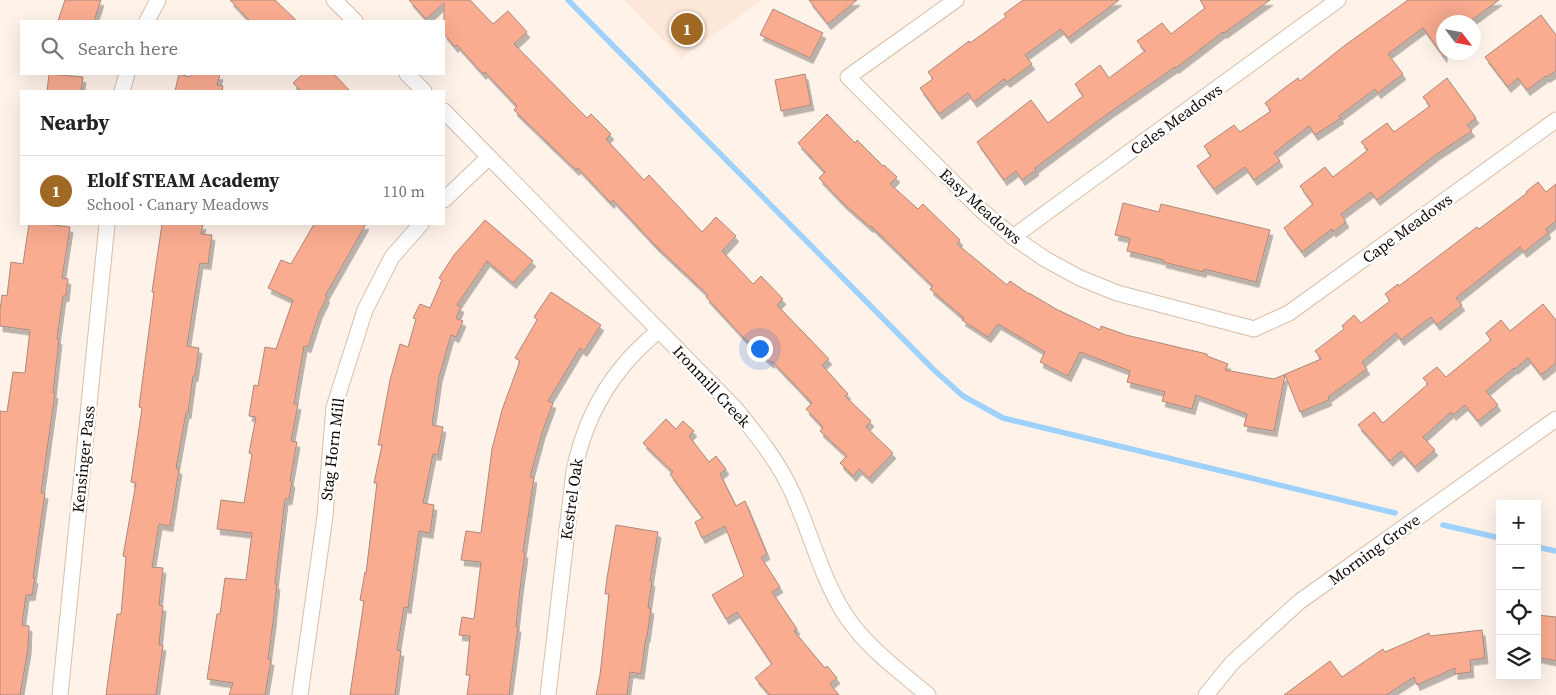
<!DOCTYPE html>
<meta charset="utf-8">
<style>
body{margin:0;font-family:"Source Serif 4",serif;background:#f2f2f2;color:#222}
.controls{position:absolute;right:15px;bottom:15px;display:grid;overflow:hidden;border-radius:0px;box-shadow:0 5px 20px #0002}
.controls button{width:45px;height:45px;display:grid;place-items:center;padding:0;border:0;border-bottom:1px solid #e0e0e0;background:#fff;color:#222;font:25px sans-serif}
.compass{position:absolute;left:1436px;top:15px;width:45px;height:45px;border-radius:50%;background:#fff;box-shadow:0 5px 20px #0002;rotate:122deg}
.you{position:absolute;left:759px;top:348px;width:18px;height:18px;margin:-12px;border:4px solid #fff;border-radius:50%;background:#1a73e8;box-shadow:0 0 0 8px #1a73e833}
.badge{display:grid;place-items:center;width:32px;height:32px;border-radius:50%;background:#9f6823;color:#fff;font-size:16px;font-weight:700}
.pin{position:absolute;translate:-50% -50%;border:2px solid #fff;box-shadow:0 1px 5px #0006}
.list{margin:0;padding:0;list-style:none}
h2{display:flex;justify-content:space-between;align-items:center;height:65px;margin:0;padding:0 20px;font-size:21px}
h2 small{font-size:16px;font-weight:400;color:#767676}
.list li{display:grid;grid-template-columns:32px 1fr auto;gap:15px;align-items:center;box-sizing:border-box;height:70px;padding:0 20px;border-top:1px solid #e0e0e0}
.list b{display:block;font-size:19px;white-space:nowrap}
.list p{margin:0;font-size:16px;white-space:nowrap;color:#767676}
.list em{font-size:16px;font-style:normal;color:#767676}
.icon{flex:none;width:28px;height:28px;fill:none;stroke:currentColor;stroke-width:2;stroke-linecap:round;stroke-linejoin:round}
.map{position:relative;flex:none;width:1556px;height:695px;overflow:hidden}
.search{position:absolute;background:#fff;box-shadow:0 5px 20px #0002;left:20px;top:20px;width:425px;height:55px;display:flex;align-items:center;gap:12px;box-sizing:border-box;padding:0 18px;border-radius:0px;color:#767676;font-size:19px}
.panel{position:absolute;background:#fff;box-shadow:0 5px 20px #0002;left:20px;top:90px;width:425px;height:135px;border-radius:0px}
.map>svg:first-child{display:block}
.built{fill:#fde7d8}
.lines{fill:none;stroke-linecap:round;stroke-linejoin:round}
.stream{stroke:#9ed1fb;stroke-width:5.5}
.building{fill:#faac90;stroke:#a9897d;filter:url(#shadow)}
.street-casing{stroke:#dabea9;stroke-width:17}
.street{stroke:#fff;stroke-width:15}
.labels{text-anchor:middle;stroke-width:5;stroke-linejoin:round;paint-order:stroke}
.street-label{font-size:16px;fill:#120904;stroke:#fff}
</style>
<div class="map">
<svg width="1556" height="695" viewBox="0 0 1556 695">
<defs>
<filter id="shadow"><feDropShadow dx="3" dy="5.5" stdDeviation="0" flood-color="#0004"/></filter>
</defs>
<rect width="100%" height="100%" fill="#fef2e9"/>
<path class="built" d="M624 0H762L681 58Z"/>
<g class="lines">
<g class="stream">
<path d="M568 0 934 370 963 396 1003 418 1395 513"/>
<path d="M1443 525 1500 538"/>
<path d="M1537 547 1556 551"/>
</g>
</g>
<g class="building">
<path d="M65 0H101L94 21H58Z"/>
<path d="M230 0H275L297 21H250Z"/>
<path d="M409 0H470L493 24 508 11 527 32 514 44 587 118 591 114 611 134 606 139 644 180 649 175 702 232 716 217 736 236 722 251 753 284 761 276 783 299 777 305 829 359 822 365 848 394 845 396 871 421 866 427 893 453 869 478 859 469 853 476 840 463 847 456 820 431 823 427 806 409 812 403 796 386 772 361 771 363 743 337 706 297 708 295 655 245 613 200 611 203 578 168 576 170 514 110 517 106 485 72 483 74 457 45 455 47 444 34V3L426 19Z"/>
<path d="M809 0H857L828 24Z"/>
<path d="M1023 0H1119L1068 38 1061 29 1025 55 1032 64 1007 82 1004 79 974 102 968 93 939 114 920 88 933 79 928 72 969 41 970 43 1006 17 1004 14Z"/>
<path d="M1200 0H1270L1224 33 1223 32 1176 68 1175 67 1106 115 1035 168 1036 170 1022 180 1016 171 1004 180 977 142 1031 100 1048 123 1083 96 1075 84 1100 65 1109 78 1145 51 1137 41 1162 23 1171 34 1205 8Z"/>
<path d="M1408 0H1499L1469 22H1444V57L1423 28 1388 54 1403 74 1378 93 1375 89 1339 116 1341 118 1315 135 1309 126 1274 153 1280 161 1254 180 1245 167 1214 189 1197 166 1211 156 1204 146 1234 125 1240 132 1271 111 1265 103 1283 89 1298 78 1300 81 1344 46Z"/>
<path d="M773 9 823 33 810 58 760 35Z"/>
<path d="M1541 15 1556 35V71L1547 77 1546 76 1527 90 1518 78 1508 87 1485 57Z"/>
<path d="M49 74 83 77 81 91H47Z"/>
<path d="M179 74 190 77 191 74H220L217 85 223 86 222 91H175Z"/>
<path d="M303 74H334L350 91H301L293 83Z"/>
<path d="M805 74 811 105 781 111 775 80Z"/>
<path d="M1447 78 1476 118 1467 125 1472 131 1437 154 1377 200 1371 192 1341 214 1346 222 1333 232 1332 229 1302 252 1284 228 1313 204 1300 186 1325 167 1333 177 1368 150 1361 142 1387 123 1394 132 1430 106 1423 97Z"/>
<path d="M827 114 855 143 857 140 883 166 884 165 897 177 890 184 918 209 923 204 960 240 957 244 1007 285 1010 281 1029 294V293L1056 309 1100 330 1101 326 1126 335 1207 354V356L1228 364 1225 370 1274 379 1321 359 1315 351 1344 329 1342 326 1354 315 1361 323 1390 301 1385 294 1398 284 1399 286 1477 227 1479 229 1527 193 1526 192 1538 182 1546 192 1556 184V221L1546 229 1548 233 1524 252 1520 247 1456 298 1462 305 1437 325 1431 317 1401 340 1396 333 1362 362 1367 369 1328 397 1329 400 1300 412 1285 375 1274 431 1244 426 1247 414 1196 395 1192 409 1162 401 1165 392 1127 382 1130 371 1080 352 1068 376 1040 362 1045 352 998 324 988 337 962 320 964 318 930 289 933 286 871 226 870 227 844 204 819 178 825 172 798 143Z"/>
<path d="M1123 203 1159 212 1161 204 1270 230 1256 282 1204 269 1203 272 1163 262 1164 260 1127 251 1130 238 1115 235Z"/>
<path d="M485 220 533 261 513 283 487 261 457 305 461 307 456 318 463 321 456 337 451 335 439 377 432 425 443 427 438 455 433 454 423 503 434 505 430 533 419 531 408 608 404 607 397 650 401 651 395 695H350L364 601 360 600 365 572 366 573 377 483H374L382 445H378L390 380 400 344 408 347 416 319 413 318 420 304 430 308 442 280 439 278 454 255Z"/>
<path d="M29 224H46L70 227 62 278 68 279 66 296H63L57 339H59L53 393H55L41 493H45L33 578H35L32 595H26L22 625 29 626 28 649 20 695H0V411L7 412 13 372 25 373 30 330 0 326V310L2 295 7 296 11 262 23 264Z"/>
<path d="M162 224H203L201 234 212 235 208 264 200 263 187 346 199 348 195 376H193L188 413H186L176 468 179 469 170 526 159 524 152 567 163 568 159 605 163 606 159 645H163L156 695H106L117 614H121L126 557 123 556 136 483 131 482 142 408 139 407 154 292H152Z"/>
<path d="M314 224H366L325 296 327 297 319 313 308 347 304 346 294 404H298L291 441 297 442 290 481 292 482 289 499H285L275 584H277L273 622 268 659 271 660 265 695H229L233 683 207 679 217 614H220L225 578 246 580 252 533 217 529 221 500 244 503 252 454 249 453 256 417 249 416 254 385 258 386 265 347 276 349 293 300 268 288 281 260 291 264Z"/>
<path d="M551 292 601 325 584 351 580 348 548 401 553 403 542 433 530 477H534L523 552 525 553 520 589 516 626 518 627 509 695H467L470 675H466L470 636 459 635 462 617 474 619 481 562 461 560 466 531 481 533 492 449 502 410 520 361 515 358 537 320 534 317Z"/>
<path d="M1543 304 1556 320V363L1541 375 1528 358 1515 369 1514 368 1486 391 1498 405 1478 421 1465 405 1453 415 1451 412 1423 437 1435 450 1415 467 1401 451 1390 461 1358 425 1374 412 1383 423 1428 384 1423 378 1437 367 1446 377 1491 340 1486 333 1501 320 1510 331Z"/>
<path d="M666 419 676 429 683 421 694 431 689 436 709 462 716 456 726 469 720 474 736 506 745 501 767 554 761 557 780 587 772 592 797 629 794 631 825 668 827 666 837 678 830 684 839 695H770L755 678 772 664 737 612 726 619 712 595 744 576 725 526 702 538 695 522 703 518 670 474 673 472 643 443Z"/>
<path d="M616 525 658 532 650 581H652L648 608H651L647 637H646L641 674 630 672 627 695H596L600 675 609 594H605L607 578Z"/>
<path d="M1537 615 1556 617V661L1537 657Z"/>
<path d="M1482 630 1485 658 1470 660 1471 672 1455 674V668L1417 685 1414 677 1386 695H1284L1330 661 1342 677 1383 649 1385 652 1429 633 1430 636Z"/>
</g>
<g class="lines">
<g class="street-casing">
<g id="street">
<path d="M334 0 355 21"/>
<path d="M956 0 848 77 981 210 1013 237 1045 259 1080 278 1117 293 1254 329 1289 313 1556 120"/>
<path d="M147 21 158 0"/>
<path d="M407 74 424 91"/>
<path d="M122 91 127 74"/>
<path d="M444 111 734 407C756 434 779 462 793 494 811 534 821 576 844 613 865 646 898 670 928 695"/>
<path d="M444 200 489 157"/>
<path d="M1013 237 1338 0"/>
<path d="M60 695 107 224"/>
<path d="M300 695 325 516 334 407 365 310 392 257 421 224"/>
<path d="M548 695 574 471C582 432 597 397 623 366 633 353 647 341 659 330"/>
<path d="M1206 695 1232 663 1299 602 1556 419"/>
</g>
</g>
<use href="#street" class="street"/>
</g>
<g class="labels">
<g class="street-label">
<text transform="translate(1176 119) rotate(-36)" y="6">Celes Meadows</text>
<text transform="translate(981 206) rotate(42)" y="6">Easy Meadows</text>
<text transform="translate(1407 228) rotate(-36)" y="6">Cape Meadows</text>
<text transform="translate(712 386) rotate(47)" y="6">Ironmill Creek</text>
<text transform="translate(332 449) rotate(-83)" y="6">Stag Horn Mill</text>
<text transform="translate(83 459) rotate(-84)" y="6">Kensinger Pass</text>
<text transform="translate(571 499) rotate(-82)" y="6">Kestrel Oak</text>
<text transform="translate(1374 549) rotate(-36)" y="6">Morning Grove</text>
</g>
</g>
</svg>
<div class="controls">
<button>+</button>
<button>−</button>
<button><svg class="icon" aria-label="locate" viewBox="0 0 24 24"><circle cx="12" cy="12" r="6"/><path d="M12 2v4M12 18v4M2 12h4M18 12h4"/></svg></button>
<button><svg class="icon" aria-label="layers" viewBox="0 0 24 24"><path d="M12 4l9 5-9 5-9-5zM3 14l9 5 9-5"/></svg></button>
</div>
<svg class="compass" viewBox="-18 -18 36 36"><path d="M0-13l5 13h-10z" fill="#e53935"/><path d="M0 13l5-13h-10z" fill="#767676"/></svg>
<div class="you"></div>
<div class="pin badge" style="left:687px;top:29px">1</div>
<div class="search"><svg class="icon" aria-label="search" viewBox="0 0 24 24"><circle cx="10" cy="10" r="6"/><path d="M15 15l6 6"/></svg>Search here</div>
<section class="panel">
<h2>Nearby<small></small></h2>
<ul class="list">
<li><span class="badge">1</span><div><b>Elolf STEAM Academy</b><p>School · Canary Meadows</p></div><em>110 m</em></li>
</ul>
</section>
</div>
